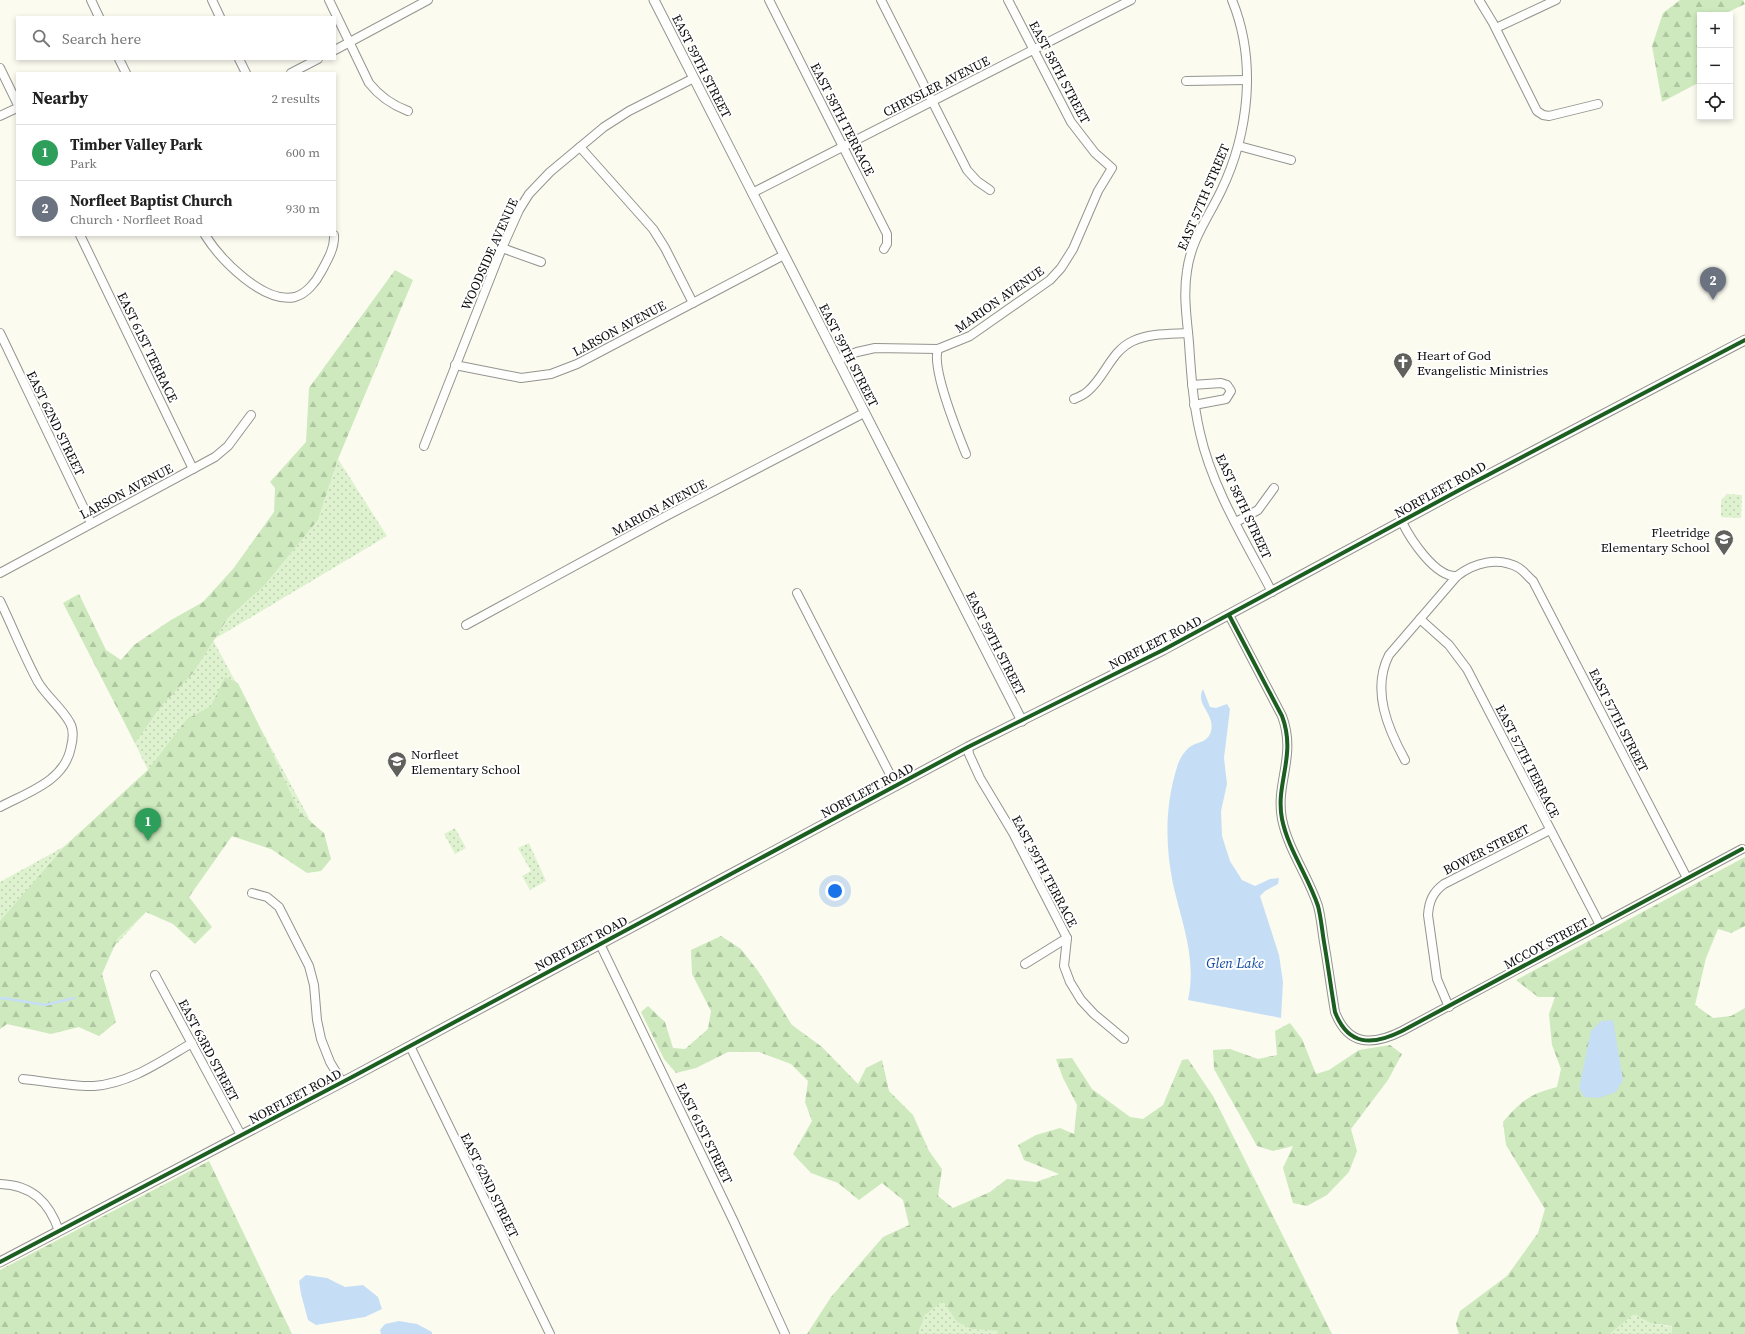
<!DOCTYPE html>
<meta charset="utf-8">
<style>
body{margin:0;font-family:"Source Serif 4",serif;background:#f6f6f6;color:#222}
.controls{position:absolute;right:12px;top:12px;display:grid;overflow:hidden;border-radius:0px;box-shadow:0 2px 6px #0003}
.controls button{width:36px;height:36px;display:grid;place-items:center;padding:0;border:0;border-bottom:1px solid #e0e0e0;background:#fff;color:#222;font:20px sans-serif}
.you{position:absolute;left:835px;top:891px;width:14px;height:14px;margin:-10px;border:3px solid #fff;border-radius:50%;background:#1a73e8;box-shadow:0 0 0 6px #1a73e833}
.badge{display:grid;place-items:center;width:26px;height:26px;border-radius:50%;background:#db2777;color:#fff;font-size:13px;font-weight:700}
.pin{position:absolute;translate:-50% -33px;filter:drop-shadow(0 1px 2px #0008)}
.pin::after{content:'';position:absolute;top:21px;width:14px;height:12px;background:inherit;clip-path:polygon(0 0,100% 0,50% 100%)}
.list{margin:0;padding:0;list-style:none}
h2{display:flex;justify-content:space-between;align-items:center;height:52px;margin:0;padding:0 16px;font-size:17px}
h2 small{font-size:13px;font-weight:400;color:#767676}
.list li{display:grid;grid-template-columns:26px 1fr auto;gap:12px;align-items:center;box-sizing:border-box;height:56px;padding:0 16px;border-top:1px solid #e0e0e0}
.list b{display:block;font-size:15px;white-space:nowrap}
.list p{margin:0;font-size:13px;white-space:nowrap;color:#767676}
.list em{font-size:13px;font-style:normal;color:#767676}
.icon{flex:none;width:22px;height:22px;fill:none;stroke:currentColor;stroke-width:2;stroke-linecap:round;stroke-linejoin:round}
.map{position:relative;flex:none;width:1745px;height:1334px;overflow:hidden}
.search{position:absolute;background:#fff;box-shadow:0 2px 6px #0003;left:16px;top:16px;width:320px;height:44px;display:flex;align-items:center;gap:10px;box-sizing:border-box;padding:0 14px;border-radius:0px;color:#767676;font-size:15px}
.panel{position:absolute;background:#fff;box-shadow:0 2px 6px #0003;left:16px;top:72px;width:320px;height:164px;border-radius:0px}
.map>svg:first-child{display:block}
.green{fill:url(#green-dots)}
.forest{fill:url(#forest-firs)}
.water{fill:#c6def5}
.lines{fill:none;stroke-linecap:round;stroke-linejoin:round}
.stream{stroke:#c6def5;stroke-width:2.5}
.minor-casing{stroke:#94948f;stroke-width:10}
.tertiary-casing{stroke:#94948f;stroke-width:11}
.minor{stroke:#fefefd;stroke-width:8}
.tertiary{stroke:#fefefd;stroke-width:9}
.cycleway-casing{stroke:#fff;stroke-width:6}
.cycleway{stroke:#1b5e20;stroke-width:4}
.labels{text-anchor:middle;stroke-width:4;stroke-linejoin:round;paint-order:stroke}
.street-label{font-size:13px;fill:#0d0d0d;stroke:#fff}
.poi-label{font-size:13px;fill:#0d0d0d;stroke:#fff;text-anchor:start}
.water-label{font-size:14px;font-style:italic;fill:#134ba1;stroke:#fff}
</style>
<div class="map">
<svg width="1745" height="1334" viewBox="0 0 1745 1334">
<defs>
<pattern id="green-dots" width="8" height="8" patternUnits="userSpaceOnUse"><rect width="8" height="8" fill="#dff2d0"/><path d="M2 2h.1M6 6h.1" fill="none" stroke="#beceb1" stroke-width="1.8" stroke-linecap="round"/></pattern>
<pattern id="forest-firs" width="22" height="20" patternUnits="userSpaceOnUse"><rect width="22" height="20" fill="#cde9bd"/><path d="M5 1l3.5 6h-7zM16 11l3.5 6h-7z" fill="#afc7a1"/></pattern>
</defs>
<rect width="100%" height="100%" fill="#fbfbf0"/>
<g class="green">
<path d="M338 459 387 536 213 640 331 859 271 849 232 836 146 912 88 975 116 1022 99 1036 79 1027 7 1024 0 1029V882L65 846 148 770 115 703 213 640 228 618 264 586 318 520Z"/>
<path d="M1727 494 1742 495 1741 518 1721 517V500Z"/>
<path d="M455 828 466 848 455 854 444 834Z"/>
<path d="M529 843 546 881 530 890 522 876 531 871 518 848Z"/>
<path d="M943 1300 972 1329 999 1331 997 1334H918L925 1315Z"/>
<path d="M1634 1314 1650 1323 1673 1327 1672 1334H1610Z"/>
</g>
<g class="forest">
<path d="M1680 0H1743L1745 4 1722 15H1700V26L1697 27 1700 32V82L1662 102 1652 46 1663 13Z"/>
<path d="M395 270 413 280 338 459 318 520 264 586 228 618 193 673 161 706 135 743 63 603 79 594 106 650 121 660 134 645 171 620 203 602 233 569 274 512 275 488 270 482 306 442 309 388Z"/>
<path d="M225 677 238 683 268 744 299 812 324 833 331 859 321 871 307 873 271 849 232 836 189 897 212 927 195 944 173 924 146 912 118 938 102 974 116 1022 99 1036 79 1027 51 1034 7 1024 0 1029V921L65 846 148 770 187 719 211 706Z"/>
<path d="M1745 857V926L1731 933 1718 929 1706 958 1695 1005 1713 1018 1731 1016 1745 1008V1334H1672V1326L1650 1323 1634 1314 1610 1334H1459L1456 1324 1460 1311 1507 1276 1538 1233 1545 1209 1506 1145 1503 1122C1522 1100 1530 1094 1557 1087L1561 1069 1552 1045 1549 1014 1555 997H1538L1516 980Z"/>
<path d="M721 936 741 949 758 971 792 1025 822 1047 858 1084 866 1068 882 1060 889 1091 913 1115 929 1151 942 1169 938 1196 953 1208 990 1192 1007 1179 1036 1182 1059 1174 1024 1160 1018 1145 1036 1135 1060 1128 1074 1134 1077 1105 1063 1078 1056 1059 1072 1058 1092 1089 1130 1117 1143 1119 1163 1105 1182 1060 1188 1059 1213 1096 1332 1334H997L998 1331 972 1329 957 1322 943 1301 925 1315 918 1334H807L831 1297 883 1237 909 1225 903 1200 882 1183 859 1200 838 1183 811 1173 793 1154 812 1121 805 1102 808 1081 791 1064 759 1052H728L696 1068 676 1073 664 1059 641 1012 648 1006 665 1022 673 1048 685 1049 708 1029 711 1011 692 974 691 950Z"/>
<path d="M1290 1023 1302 1039 1316 1074 1329 1070 1359 1050 1390 1045 1402 1054 1388 1080 1351 1129 1357 1151 1349 1172 1327 1195 1307 1206 1293 1203 1283 1168 1293 1146 1273 1151 1257 1146 1214 1069 1213 1050 1230 1049 1258 1059 1277 1055 1275 1031Z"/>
<path d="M209 1161 292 1334H0V1270Z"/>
</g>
<g class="water">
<path d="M1203 689 1210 707 1216 708 1227 704 1230 709 1224 758 1227 784 1221 811 1222 836 1230 861 1242 880 1255 886 1270 879 1279 878 1278 884 1265 891 1260 896 1279 955 1283 982 1281 1018 1188 1000C1197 959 1182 924 1173 884 1165 844 1165 806 1177 767 1179 759 1186 748 1193 745 1199 742 1206 742 1210 734 1218 714 1194 706 1203 689Z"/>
<path d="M1613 1020 1623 1080 1616 1092 1599 1098 1584 1097 1579 1088 1591 1031 1601 1021Z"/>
<path d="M306 1275 327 1278 345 1287 363 1285 378 1297 382 1309 365 1317 316 1325 308 1320 301 1294 299 1281Z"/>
<path d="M399 1321 417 1324 432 1332V1334H381L380 1330 385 1324Z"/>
</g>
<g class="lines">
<path class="stream" d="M0 999 3 998 45 1005 74 998"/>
<g class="minor-casing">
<g id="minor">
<path d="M91 0 99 17"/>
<path d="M212 0 220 17"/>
<path d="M329 0 369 83C380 97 392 105 408 111"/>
<path d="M769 0 887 234V244L884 249"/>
<path d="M881 0 967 170 977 181 990 190"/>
<path d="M1232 0C1257 61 1249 133 1221 191 1208 218 1191 240 1187 271 1183 295 1187 319 1189 343 1191 373 1193 403 1200 433 1212 488 1246 542 1272 592"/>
<path d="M1479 0 1493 23 1537 111 1543 115 1549 116 1598 104"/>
<path d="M1496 28 1556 0"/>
<path d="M335 50 428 0"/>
<path d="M119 59 126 73"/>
<path d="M239 59 246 73"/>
<path d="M0 68 17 103"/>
<path d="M291 73 318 59"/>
<path d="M1186 81 1247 80"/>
<path d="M0 116 17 108"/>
<path d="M1239 146 1291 160"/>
<path d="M580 147 653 229 665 248 693 303"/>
<path d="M752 193 1131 0"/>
<path d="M80 235 193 469"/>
<path d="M205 235C220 259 263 304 295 297 306 294 316 282 321 272 327 261 335 248 334 235"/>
<path d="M502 248 541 262"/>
<path d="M0 333 91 523"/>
<path d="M938 349C931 368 958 434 966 454"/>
<path d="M837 360 857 352 875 348 938 349 970 336 1050 280 1061 268 1073 249 1098 191 1112 168 1095 153 1071 122 1008 0"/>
<path d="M455 365 521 378 551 374 577 364 784 255"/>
<path d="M1192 385 1221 383 1227 385 1231 391 1226 399 1194 405"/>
<path d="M1074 399C1079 397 1084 395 1088 391 1105 377 1111 351 1133 341 1150 333 1170 334 1188 333"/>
<path d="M424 446 502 248 519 210 529 194 550 172 604 127 629 111 694 78"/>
<path d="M1236 522 1258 510 1274 488"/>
<path d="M1402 522C1410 538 1435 578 1457 576"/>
<path d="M0 573 215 457 228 446 251 415"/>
<path d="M797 593 896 786"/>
<path d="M0 601C13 628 24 656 38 682 47 697 62 708 70 723 74 730 73 739 71 747 65 781 28 792 0 807"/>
<path d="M1229 615 1282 716C1297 756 1275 783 1282 819 1288 849 1308 876 1318 906 1321 917 1322 930 1324 942 1328 965 1331 988 1335 1012 1348 1046 1372 1046 1402 1031L1742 849"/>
<path d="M1420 619 1449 645 1467 669 1600 925"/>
<path d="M466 625 668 515 864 413"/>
<path d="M968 747 969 754 980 778 1013 833 1067 938 1064 966 1070 982 1081 1000 1094 1014 1124 1039"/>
<path d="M1405 760C1388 729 1371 690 1389 655L1457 576C1474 563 1498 556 1519 568 1524 571 1528 577 1533 581L1687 878"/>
<path d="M252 893 267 897 279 907 309 966 314 985 317 1020 321 1039 330 1062 342 1082"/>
<path d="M600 944 734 1222 785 1334"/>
<path d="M1025 964 1067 938"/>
<path d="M155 975 241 1135"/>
<path d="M1449 1007 1437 979 1428 915C1429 901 1433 892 1444 884L1550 830"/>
<path d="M410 1046 550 1334"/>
<path d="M23 1079C44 1081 74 1087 94 1086 131 1083 161 1061 192 1043"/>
<path d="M0 1184C32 1185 49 1202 59 1231"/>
</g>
</g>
<g class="tertiary-casing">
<g id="tertiary">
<path d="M654 0 1022 721"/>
<path d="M0 1262 354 1076 968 747 1163 650 1465 487 1745 340"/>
</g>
</g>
<use href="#minor" class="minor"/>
<use href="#tertiary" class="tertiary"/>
<g class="cycleway-casing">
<g id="cycleway">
<path d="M1229 615 1282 716C1297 756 1275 783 1282 819 1288 849 1308 876 1318 906 1321 917 1322 930 1324 942 1328 965 1331 988 1335 1012 1348 1046 1372 1046 1402 1031L1742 849"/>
<path d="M0 1262 354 1076 968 747 1163 650 1465 487 1745 340"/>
</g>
</g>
<use href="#cycleway" class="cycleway"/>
</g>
<defs>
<g id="church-pin" transform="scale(1)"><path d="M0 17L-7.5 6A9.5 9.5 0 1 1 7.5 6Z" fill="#60605c" stroke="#fff"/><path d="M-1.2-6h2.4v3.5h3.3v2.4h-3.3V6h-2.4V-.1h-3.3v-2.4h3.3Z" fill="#fff"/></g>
<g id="school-pin" transform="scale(1)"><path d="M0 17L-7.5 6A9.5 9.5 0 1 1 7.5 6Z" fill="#60605c" stroke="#fff"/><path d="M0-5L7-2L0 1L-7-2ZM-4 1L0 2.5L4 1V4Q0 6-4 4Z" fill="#fff"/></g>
</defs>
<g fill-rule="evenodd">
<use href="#church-pin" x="1403" y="362"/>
<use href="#school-pin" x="1724" y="539"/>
<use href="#school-pin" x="397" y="761"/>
</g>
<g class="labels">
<g class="street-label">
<text transform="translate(702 66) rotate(63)" y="5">EAST 59TH STREET</text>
<text transform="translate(1060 72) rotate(62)" y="5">EAST 58TH STREET</text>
<text transform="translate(936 86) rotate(-27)" y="5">CHRYSLER AVENUE</text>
<text transform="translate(843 119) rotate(63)" y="5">EAST 58TH TERRACE</text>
<text transform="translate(1203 197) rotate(-67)" y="5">EAST 57TH STREET</text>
<text transform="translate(489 254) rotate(-66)" y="5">WOODSIDE AVENUE</text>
<text transform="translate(999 299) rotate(-35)" y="5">MARION AVENUE</text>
<text transform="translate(619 328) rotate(-28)" y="5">LARSON AVENUE</text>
<text transform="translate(148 347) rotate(64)" y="5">EAST 61ST TERRACE</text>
<text transform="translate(849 355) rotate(63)" y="5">EAST 59TH STREET</text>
<text transform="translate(56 423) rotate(64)" y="5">EAST 62ND STREET</text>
<text transform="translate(1440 489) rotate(-29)" y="5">NORFLEET ROAD</text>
<text transform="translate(126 491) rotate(-28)" y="5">LARSON AVENUE</text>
<text transform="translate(1244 506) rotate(65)" y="5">EAST 58TH STREET</text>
<text transform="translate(659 507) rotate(-28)" y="5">MARION AVENUE</text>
<text transform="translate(1155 642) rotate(-27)" y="5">NORFLEET ROAD</text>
<text transform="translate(996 643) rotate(63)" y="5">EAST 59TH STREET</text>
<text transform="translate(1619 720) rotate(63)" y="5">EAST 57TH STREET</text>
<text transform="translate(1528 761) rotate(63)" y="5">EAST 57TH TERRACE</text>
<text transform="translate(867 790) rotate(-28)" y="5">NORFLEET ROAD</text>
<text transform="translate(1486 849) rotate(-27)" y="5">BOWER STREET</text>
<text transform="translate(1045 871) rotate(62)" y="5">EAST 59TH TERRACE</text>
<text transform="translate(581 943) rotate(-28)" y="5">NORFLEET ROAD</text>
<text transform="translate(1546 943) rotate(-28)" y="5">MCCOY STREET</text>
<text transform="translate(209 1050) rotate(62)" y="5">EAST 63RD STREET</text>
<text transform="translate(295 1096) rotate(-28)" y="5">NORFLEET ROAD</text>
<text transform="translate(705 1133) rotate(64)" y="5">EAST 61ST STREET</text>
<text transform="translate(490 1185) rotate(64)" y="5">EAST 62ND STREET</text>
</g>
<g class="poi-label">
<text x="1417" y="360">Heart of God<tspan x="1417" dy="15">Evangelistic Ministries</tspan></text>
<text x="1710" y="537" text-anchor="end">Fleetridge<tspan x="1710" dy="15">Elementary School</tspan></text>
<text x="411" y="759">Norfleet<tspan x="411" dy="15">Elementary School</tspan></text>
</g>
<g class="water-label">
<text x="1235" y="968">Glen Lake</text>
</g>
</g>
</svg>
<div class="controls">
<button>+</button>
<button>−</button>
<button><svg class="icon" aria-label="locate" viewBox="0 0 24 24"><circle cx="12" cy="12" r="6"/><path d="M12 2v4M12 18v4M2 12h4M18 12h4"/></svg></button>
</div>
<div class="you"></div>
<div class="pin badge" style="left:148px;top:841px;background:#2e9e5b">1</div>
<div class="pin badge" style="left:1713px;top:300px;background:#6b7280">2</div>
<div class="search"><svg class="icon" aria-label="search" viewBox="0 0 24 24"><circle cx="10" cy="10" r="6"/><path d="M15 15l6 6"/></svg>Search here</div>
<section class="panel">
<h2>Nearby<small>2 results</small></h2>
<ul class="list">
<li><span class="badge" style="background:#2e9e5b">1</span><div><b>Timber Valley Park</b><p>Park</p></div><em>600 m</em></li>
<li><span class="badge" style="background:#6b7280">2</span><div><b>Norfleet Baptist Church</b><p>Church · Norfleet Road</p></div><em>930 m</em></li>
</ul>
</section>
</div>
